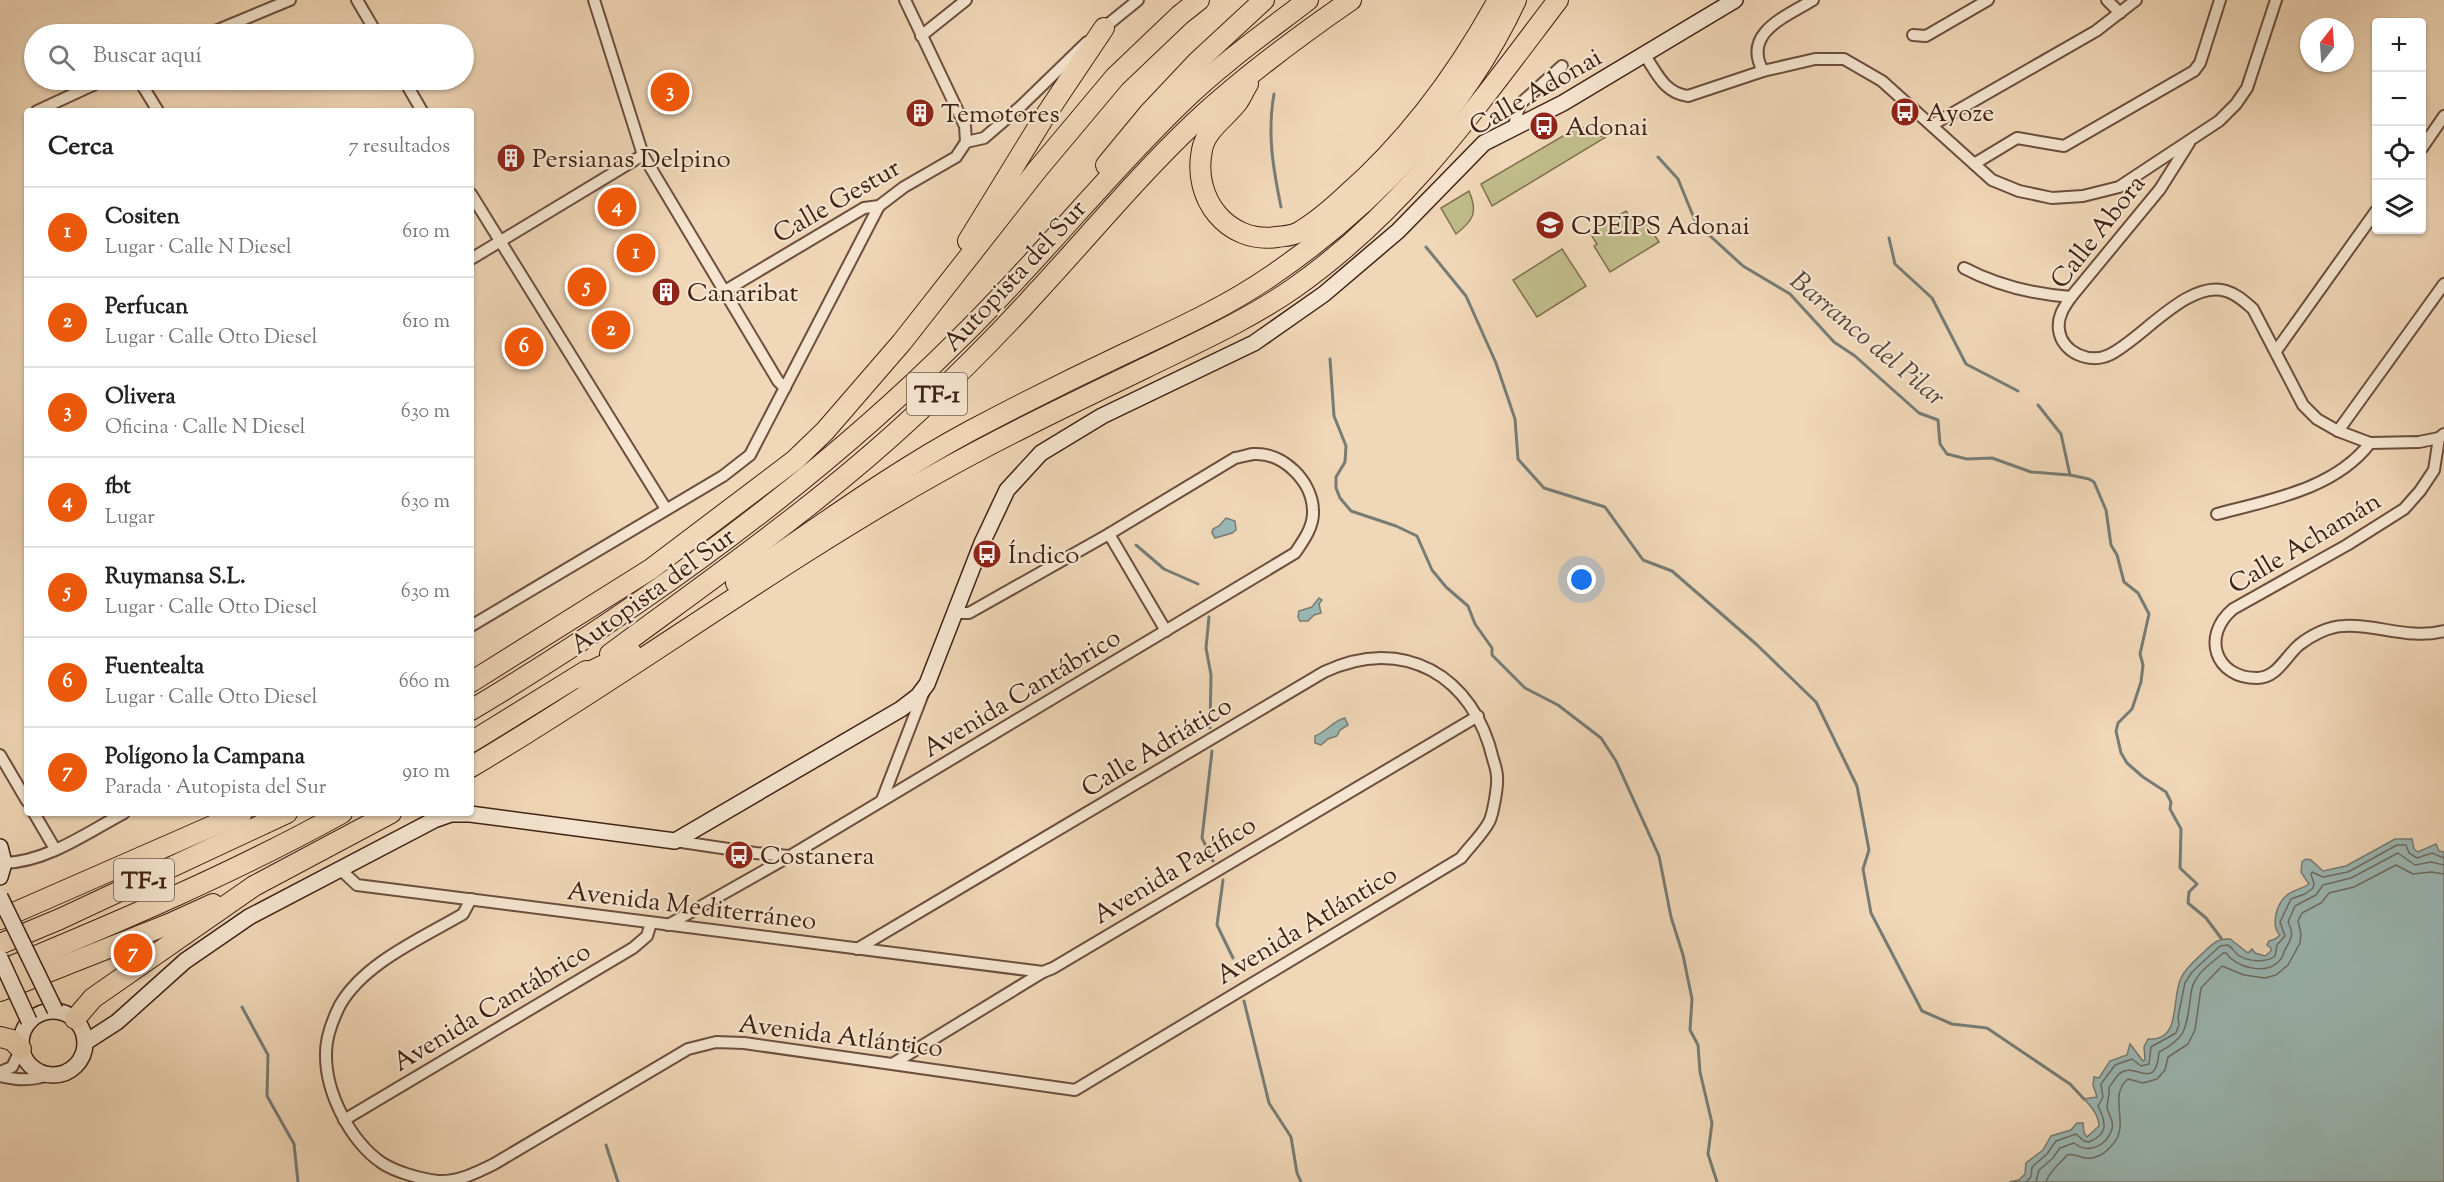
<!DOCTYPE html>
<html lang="es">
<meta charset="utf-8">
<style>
body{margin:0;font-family:"Sorts Mill Goudy",serif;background:#f6f6f6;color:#222}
.controls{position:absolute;right:18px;top:18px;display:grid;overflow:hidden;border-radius:6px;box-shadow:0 2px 4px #0004}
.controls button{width:54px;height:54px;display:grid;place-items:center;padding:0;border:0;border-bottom:2px solid #e0e0e0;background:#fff;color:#222;font:30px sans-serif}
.compass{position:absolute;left:2300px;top:18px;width:54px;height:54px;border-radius:50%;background:#fff;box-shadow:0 2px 4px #0004;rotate:17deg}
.you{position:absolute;left:1582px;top:580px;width:21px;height:21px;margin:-15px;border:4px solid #fff;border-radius:50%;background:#1a73e8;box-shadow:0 0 0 9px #1a73e833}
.badge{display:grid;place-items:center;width:39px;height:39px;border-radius:50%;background:#ea580c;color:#fff;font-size:20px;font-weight:700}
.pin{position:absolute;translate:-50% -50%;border:3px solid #fff;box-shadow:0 2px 6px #0006}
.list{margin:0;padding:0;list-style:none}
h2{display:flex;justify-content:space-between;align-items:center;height:78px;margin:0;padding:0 24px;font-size:26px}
h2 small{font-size:20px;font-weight:400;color:#767676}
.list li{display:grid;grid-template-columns:39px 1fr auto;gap:18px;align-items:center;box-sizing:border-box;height:90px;padding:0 24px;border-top:2px solid #e0e0e0}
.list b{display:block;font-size:22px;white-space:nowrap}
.list p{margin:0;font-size:20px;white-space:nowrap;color:#767676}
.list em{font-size:20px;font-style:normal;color:#767676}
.icon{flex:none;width:33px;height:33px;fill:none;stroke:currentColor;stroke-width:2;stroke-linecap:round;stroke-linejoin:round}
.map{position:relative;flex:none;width:2444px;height:1182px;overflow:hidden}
.search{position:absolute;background:#fff;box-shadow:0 2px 4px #0004;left:24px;top:24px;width:450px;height:66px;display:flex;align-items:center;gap:15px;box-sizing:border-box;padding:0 21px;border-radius:33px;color:#767676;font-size:22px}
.panel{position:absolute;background:#fff;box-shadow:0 2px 4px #0004;left:24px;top:108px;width:450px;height:708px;border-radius:6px}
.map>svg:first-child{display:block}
.green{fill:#c0bd8a;stroke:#806f4f;stroke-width:1.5}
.water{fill:#9bb8b5;stroke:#777c75;stroke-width:1.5}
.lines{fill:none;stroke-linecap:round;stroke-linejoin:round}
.shore{stroke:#6e6c64;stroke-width:1.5}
.stream{stroke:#777c75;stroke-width:3}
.street-casing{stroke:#6c4e3d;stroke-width:14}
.secondary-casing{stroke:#402114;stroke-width:18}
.highway-casing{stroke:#402114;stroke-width:22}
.street{stroke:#f5e5d0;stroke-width:10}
.secondary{stroke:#f5e5d0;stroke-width:15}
.highway{stroke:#f0d7b7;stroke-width:20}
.secondary-bridge-casing{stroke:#402114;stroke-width:18;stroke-linecap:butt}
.secondary-bridge{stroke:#f5e5d0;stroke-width:15}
.labels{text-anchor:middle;stroke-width:4.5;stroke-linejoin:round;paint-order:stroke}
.shield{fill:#f5e5d0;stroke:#765c4c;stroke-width:1.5}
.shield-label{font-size:24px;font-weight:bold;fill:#402114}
.street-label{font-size:26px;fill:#402114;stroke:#f5e5d0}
.poi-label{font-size:26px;fill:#402114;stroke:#f5e5d0;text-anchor:start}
.water-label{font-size:27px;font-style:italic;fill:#57473c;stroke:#f5e5d0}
</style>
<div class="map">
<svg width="2444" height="1182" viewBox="0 0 2444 1182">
<rect width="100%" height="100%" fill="#f0d7b7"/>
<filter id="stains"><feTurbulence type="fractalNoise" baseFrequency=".00333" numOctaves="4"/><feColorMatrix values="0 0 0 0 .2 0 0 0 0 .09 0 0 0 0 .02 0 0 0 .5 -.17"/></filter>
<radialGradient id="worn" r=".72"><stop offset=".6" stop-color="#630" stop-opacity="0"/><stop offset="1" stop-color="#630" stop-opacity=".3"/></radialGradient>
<g class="green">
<path d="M1580 126 1595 135 1606 137 1492 206 1481 184Z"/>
<path d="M1469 191C1478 212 1474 220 1456 234L1441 208Z"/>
<path d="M1626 211 1633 222 1642 216 1659 242 1610 272 1594 246 1597 244 1590 233Z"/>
<path d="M1562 249 1586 286 1537 317 1513 280Z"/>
</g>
<g class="water">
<path d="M1226 518 1235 521 1236 530 1232 533 1215 538 1212 533 1213 529 1219 526Z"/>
<path d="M1319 598 1322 600 1319 604 1321 613 1314 615 1308 621H1300L1298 617 1299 611 1312 607Z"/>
<path d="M1345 718 1348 725 1340 730 1337 736 1328 739 1321 745 1315 743V736C1326 732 1334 720 1345 718Z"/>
<path d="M2395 839H2412L2414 849 2418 852 2436 844 2439 851 2444 852V1182H2009L2019 1180 2025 1174 2026 1163 2043 1150 2051 1136 2071 1130 2077 1123H2083L2084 1133 2087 1137 2099 1126C2099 1116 2091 1106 2084 1099L2097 1097 2093 1085 2094 1077 2099 1078 2110 1061 2127 1055 2130 1044 2143 1061 2145 1060 2144 1047 2148 1039C2182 1042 2171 998 2181 978 2186 967 2197 959 2206 950 2214 943 2218 938 2230 939L2248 953 2252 949 2255 953 2265 956 2271 951V948L2267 945 2269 941 2275 939 2280 935C2270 925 2277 903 2287 895 2293 890 2302 889 2309 884L2301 872 2302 862 2306 859 2311 860 2323 871 2346 866Z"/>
</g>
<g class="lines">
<g class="shore">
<path d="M2026 1182 2031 1177 2032 1167 2047 1154 2056 1141 2076 1134 2084 1141 2089 1142C2109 1134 2106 1122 2098 1106L2103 1097 2101 1084 2115 1065 2132 1059 2141 1066 2149 1064 2151 1047 2176 1033 2179 1025 2178 1017 2185 983 2192 972 2220 946 2228 945C2233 948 2234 952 2238 955 2248 962 2266 963 2275 956L2277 945 2285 936 2280 922 2291 899 2305 894 2313 888 2314 883 2311 875 2312 872 2323 877 2348 872 2397 845H2406L2409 853 2417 858 2432 853 2444 858"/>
<path d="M2036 1182 2039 1170 2052 1159 2060 1148 2074 1143C2088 1154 2106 1147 2112 1129 2115 1120 2107 1114 2107 1106 2108 1099 2110 1094 2109 1087 2113 1083 2117 1074 2122 1072 2136 1063 2156 1092 2159 1052 2186 1038 2186 1029 2190 1001 2191 995 2191 988 2194 983 2199 971 2213 962 2223 953H2226C2237 968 2267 976 2280 960 2284 956 2283 952 2286 948 2292 937 2294 934 2288 922L2295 906 2316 895 2323 885 2351 878 2398 853 2415 865 2431 862 2444 865"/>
<path d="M2046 1182C2049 1171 2060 1164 2067 1155 2077 1152 2084 1163 2098 1156 2105 1154 2108 1149 2113 1144 2131 1124 2107 1096 2128 1079L2143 1083 2157 1079 2165 1070 2168 1057 2188 1044 2195 1030 2201 988 2222 966 2244 975 2265 978 2276 975 2288 965 2300 943 2301 934 2298 921 2302 913 2321 903 2329 893 2354 887 2396 865 2413 874 2431 872 2444 874"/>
</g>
<g class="stream">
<path d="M1274 94C1267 133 1273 168 1281 207"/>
<path d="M1658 157 1678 179 1696 223 1743 266 1790 294 1834 342 1855 356 1919 413 1938 420 1940 444 1947 454 1967 459 1992 458 2031 472 2070 475 2089 479 2094 482 2106 510 2111 545 2117 555 2124 582 2138 593 2149 614 2140 654 2143 665 2141 682 2132 709 2118 723 2116 731 2121 753 2127 763 2143 777 2166 792 2171 802 2170 809 2181 829 2180 868 2197 884 2189 892 2188 903 2206 918 2221 938"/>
<path d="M1889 238 1895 264 1932 298 1966 364 2018 391"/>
<path d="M1426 247 1466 296 1496 363 1515 419 1518 459 1544 488 1605 507 1643 560 1672 571 1756 644 1816 702 1857 786 1869 850 1863 869 1871 913 1922 1011 1952 1024 1987 1028 2070 1084 2084 1099"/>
<path d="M1330 359 1334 416 1346 446 1345 462 1336 477V488L1340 498 1351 511 1396 526 1417 536 1432 570 1446 587 1468 606 1475 624 1492 648V655L1525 688 1558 705 1601 738 1616 761 1659 856 1671 917 1683 955 1692 999 1690 1030 1698 1045 1700 1072 1712 1123 1708 1154 1717 1182"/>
<path d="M2038 405 2061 434 2070 475"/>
<path d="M1136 545 1164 569 1198 584"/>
<path d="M1209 617 1206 648 1211 675 1210 728"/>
<path d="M1212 751 1202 838 1213 861"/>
<path d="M1223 880 1217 925 1233 958"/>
<path d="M1244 1001 1269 1103 1291 1137 1297 1173 1301 1182"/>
<path d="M242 1007 268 1055 267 1096 294 1144 298 1182"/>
<path d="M606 1145 618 1182"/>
</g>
<g class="street-casing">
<g id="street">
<path d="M357 0 377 34"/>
<path d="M594 0 643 155 778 381 785 388"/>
<path d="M905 0 965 126 966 142"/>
<path d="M2107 0 2120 13"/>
<path d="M1101 30 1138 0"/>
<path d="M208 34 290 0"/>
<path d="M1913 35 1926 36 1988 0"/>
<path d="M921 36 966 0"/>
<path d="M1644 54C1657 73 1664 93 1688 96L1763 71 1815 59H1844L1882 81 1992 180 2019 191 2052 198 2083 196 2119 187 2219 121 2236 104 2247 88 2276 0"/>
<path d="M1763 71C1742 33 1785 17 1813 0"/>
<path d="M139 80 158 111"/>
<path d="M404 80 422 111"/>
<path d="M37 111 104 80"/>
<path d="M1932 125 2096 31 2136 0"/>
<path d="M1513 129 1520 104 1562 66"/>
<path d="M966 142 984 138 1020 107 1087 42"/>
<path d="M2189 143 2160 189 2071 297C2064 307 2057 317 2059 330 2062 353 2090 364 2109 355 2141 340 2188 279 2226 291 2237 294 2245 302 2253 309L2303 405 2317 419 2338 431 2370 443 2419 442 2439 438 2444 434"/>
<path d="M2422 148 2444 116"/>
<path d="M1974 164 2017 138 2064 146 2194 71 2200 63 2220 0"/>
<path d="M471 194 666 509"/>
<path d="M471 259 643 155"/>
<path d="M1964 268C1998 286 2032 294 2071 297"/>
<path d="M723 292 864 208 879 206 904 187 956 157 966 142"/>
<path d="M2276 351 2376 211"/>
<path d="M2338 431 2444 284"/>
<path d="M2439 438 2434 470 2420 491 2404 509 2347 545 2233 609C2201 636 2215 678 2257 678 2277 678 2285 657 2299 645 2310 636 2329 626 2344 626 2378 624 2408 640 2444 631"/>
<path d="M2217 514C2270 500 2335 489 2370 443"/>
<path d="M1109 534 1166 631"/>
<path d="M471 626 723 476 750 455 879 206"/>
<path d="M0 755 27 801"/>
<path d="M882 800 924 691"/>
<path d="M34 813 55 849"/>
<path d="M675 841 755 853 789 856"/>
<path d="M4 863C47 862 88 832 124 813"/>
<path d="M341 870 357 885 1043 972"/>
<path d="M471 899 463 914C422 938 364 963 340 1005 333 1019 326 1038 326 1053 325 1092 350 1141 382 1163 396 1172 420 1179 438 1181 458 1182 476 1173 494 1164L688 1049 716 1042 744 1043 1075 1090 1461 858C1470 846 1482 835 1489 822 1493 815 1498 785 1497 777 1497 771 1495 765 1493 759 1474 676 1403 634 1324 672L857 949"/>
<path d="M668 925 790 856 1295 553C1304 540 1314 526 1313 510 1312 481 1283 452 1253 454 1247 455 1241 457 1235 458L1109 534 969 613H954"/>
<path d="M894 1063 1043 972 1053 968 1478 716"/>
<path d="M0 1072 12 1067 21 1049"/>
<path d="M0 1076C17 1080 31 1081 48 1075"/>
<path d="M344 1120 633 948 647 936 651 923"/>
</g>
</g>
<g class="secondary-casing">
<g id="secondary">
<path d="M0 847 4 863 0 877"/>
<circle cx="53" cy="1043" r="32"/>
<path d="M86 1042 117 1022 185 961 249 917 434 820 451 814H470L675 841 901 709 918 696 927 684 982 543 1007 490 1041 453 1102 416 1254 343 1324 294 1398 231 1484 143 1563 103 1735 0"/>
</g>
</g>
<g class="highway-casing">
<g id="highway">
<path d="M1248 84C1244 90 1241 98 1237 103 1225 118 1205 131 1202 150 1192 198 1227 244 1277 237 1284 236 1293 236 1299 232 1316 222 1331 209 1345 196 1408 141 1458 73 1498 0"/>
<path d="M1106 165 1149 113 1197 62 1264 0"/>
<path d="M968 241 1043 119 1104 28"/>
<path d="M736 583C814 531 888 475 970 431 1021 404 1073 378 1126 353 1175 330 1226 307 1271 276 1372 207 1464 112 1516 0"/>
<path d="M610 654C714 577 821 503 916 414 957 376 997 336 1035 294 1088 237 1138 176 1194 123 1243 77 1296 38 1351 0"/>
<path d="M577 678 631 652"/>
<path d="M471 682 651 569 795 460 825 431 902 342 1037 170 1115 77 1180 15 1199 0"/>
<path d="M471 710C646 605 814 484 959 339 1037 263 1104 177 1183 101 1221 64 1265 33 1308 0"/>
<path d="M471 742 586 671"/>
<path d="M471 767C628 674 775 564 934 475 1003 436 1075 402 1145 368 1196 343 1248 320 1294 288 1404 211 1478 105 1558 0"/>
<path d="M0 919 242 813"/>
<path d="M0 944 60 919 287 813"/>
<path d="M0 971C116 923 232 874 342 813"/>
<path d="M0 991 169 924 213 904"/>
<path d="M75 1019 93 998 254 886 391 813"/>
<path d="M0 1037 12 1040 21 1049"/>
</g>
</g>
<use href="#street" class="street"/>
<use href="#secondary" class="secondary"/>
<use href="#highway" class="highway"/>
<g class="secondary-bridge-casing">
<g id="secondary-bridge">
<path d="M0 897 55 1010"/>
<path d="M0 958 29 1021"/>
</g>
</g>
<use href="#secondary-bridge" class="secondary-bridge"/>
</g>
<defs>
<g id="bus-disc" transform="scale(1.5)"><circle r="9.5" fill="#8f2418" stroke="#f5e5d0"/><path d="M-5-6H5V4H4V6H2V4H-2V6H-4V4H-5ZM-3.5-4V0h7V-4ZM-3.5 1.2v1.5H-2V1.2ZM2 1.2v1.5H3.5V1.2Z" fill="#fff"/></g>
<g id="building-disc" transform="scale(1.5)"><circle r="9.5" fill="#8f2418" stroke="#f5e5d0"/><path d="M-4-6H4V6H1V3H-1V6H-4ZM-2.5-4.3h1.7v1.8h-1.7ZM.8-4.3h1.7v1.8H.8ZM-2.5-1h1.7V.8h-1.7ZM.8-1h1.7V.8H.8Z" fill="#fff"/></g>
<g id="school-disc" transform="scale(1.5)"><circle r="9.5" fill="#8f2418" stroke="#f5e5d0"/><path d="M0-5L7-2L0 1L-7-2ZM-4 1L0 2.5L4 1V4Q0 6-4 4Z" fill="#fff"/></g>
</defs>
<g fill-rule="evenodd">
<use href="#bus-disc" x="1905" y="112"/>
<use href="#building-disc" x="920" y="113"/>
<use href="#bus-disc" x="1544" y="126"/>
<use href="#building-disc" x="511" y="158"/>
<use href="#school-disc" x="1550" y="225"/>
<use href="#building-disc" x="666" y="292"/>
<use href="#bus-disc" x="987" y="554"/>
<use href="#bus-disc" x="739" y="855"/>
</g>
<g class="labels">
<g class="shield">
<rect x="907" y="373" width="60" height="42" rx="4.5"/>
<rect x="114" y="859" width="60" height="42" rx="4.5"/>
</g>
<g class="shield-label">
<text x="937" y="402">TF-1</text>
<text x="144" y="888">TF-1</text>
</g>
<g class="street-label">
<text transform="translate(1535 91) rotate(-30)" y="9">Calle Adonai</text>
<text transform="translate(836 200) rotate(-30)" y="9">Calle Gestur</text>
<text transform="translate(2097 231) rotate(-52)" y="9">Calle Abora</text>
<text transform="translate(1014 275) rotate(-47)" y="9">Autopista del Sur</text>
<text transform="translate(2304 542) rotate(-31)" y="9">Calle Achamán</text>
<text transform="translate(652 590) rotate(-36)" y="9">Autopista del Sur</text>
<text transform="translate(1021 692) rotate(-31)" y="9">Avenida Cantábrico</text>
<text transform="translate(1156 746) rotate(-31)" y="9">Calle Adriático</text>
<text transform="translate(1174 869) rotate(-31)" y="9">Avenida Pacífico</text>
<text transform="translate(692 905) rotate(7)" y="9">Avenida Mediterráneo</text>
<text transform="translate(1306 924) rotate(-31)" y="9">Avenida Atlántico</text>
<text transform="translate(491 1006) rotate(-31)" y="9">Avenida Cantábrico</text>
<text transform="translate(841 1035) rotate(7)" y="9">Avenida Atlántico</text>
</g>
<g class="poi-label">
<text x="1926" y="121">Ayoze</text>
<text x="941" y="122">Temotores</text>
<text x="1565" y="135">Adonai</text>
<text x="532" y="167">Persianas Delpino</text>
<text x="1571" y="234">CPEIPS Adonai</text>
<text x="687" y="301">Canaribat</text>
<text x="1008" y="563">Índico</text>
<text x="760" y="864">Costanera</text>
</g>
<g class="water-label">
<text transform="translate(1868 338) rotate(40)" y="9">Barranco del Pilar</text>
</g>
</g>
<rect width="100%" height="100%" filter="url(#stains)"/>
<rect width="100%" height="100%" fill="url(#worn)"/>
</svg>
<div class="controls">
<button>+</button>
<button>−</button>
<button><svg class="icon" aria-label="locate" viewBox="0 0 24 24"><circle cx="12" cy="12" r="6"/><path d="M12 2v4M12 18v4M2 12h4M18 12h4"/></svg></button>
<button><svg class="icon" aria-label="layers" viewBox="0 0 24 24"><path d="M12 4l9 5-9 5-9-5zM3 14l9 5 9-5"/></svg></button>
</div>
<svg class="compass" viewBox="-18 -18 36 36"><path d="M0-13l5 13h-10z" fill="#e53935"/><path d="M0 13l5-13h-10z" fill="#767676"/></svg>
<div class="you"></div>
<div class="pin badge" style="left:636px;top:253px">1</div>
<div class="pin badge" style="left:611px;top:330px">2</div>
<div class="pin badge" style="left:670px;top:92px">3</div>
<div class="pin badge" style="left:617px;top:207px">4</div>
<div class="pin badge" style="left:587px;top:287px">5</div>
<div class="pin badge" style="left:524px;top:347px">6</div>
<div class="pin badge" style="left:133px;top:953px">7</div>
<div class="search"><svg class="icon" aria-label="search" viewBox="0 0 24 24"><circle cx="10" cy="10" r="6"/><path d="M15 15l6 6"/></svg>Buscar aquí</div>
<section class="panel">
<h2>Cerca<small>7 resultados</small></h2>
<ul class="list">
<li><span class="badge">1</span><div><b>Cositen</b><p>Lugar · Calle N Diesel</p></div><em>610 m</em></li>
<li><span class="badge">2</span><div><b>Perfucan</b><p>Lugar · Calle Otto Diesel</p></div><em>610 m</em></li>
<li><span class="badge">3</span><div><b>Olivera</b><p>Oficina · Calle N Diesel</p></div><em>630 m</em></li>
<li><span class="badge">4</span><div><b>fbt</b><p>Lugar</p></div><em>630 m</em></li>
<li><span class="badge">5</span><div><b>Ruymansa S.L.</b><p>Lugar · Calle Otto Diesel</p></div><em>630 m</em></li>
<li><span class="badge">6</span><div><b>Fuentealta</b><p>Lugar · Calle Otto Diesel</p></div><em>660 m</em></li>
<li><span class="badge">7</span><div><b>Polígono la Campana</b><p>Parada · Autopista del Sur</p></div><em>910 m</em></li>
</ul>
</section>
</div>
